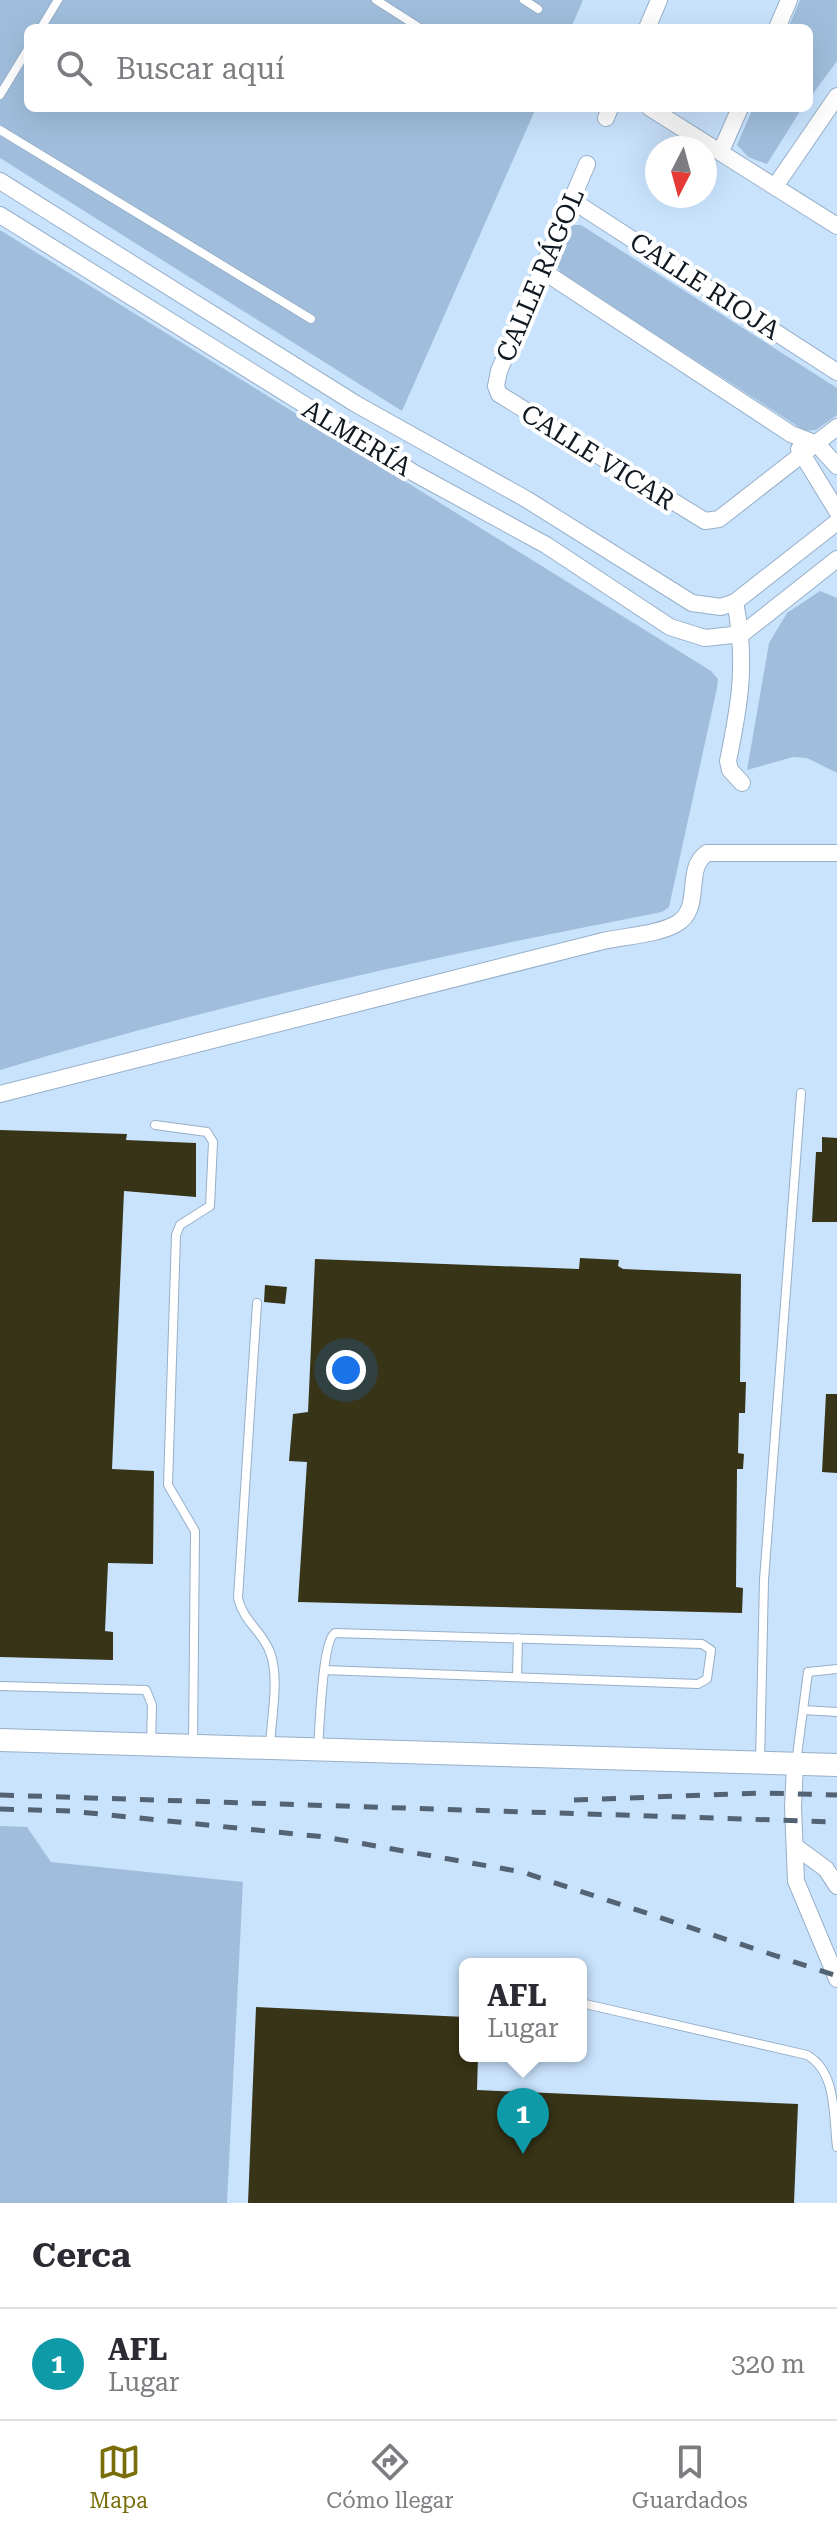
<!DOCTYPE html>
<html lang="es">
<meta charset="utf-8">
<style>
body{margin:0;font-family:"Roboto Serif",serif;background:#f2f2f3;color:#2b2b33}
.compass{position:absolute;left:645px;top:136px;width:72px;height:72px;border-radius:50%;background:#fff;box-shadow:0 8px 32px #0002;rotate:186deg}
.you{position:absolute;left:346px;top:1370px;width:28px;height:28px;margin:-20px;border:6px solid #fff;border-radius:50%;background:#1a73e8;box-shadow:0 0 0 12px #1a73e833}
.badge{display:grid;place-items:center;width:52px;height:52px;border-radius:50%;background:#7a6e0a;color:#fff;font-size:26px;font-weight:700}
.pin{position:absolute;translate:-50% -66px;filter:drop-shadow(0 2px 4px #0008)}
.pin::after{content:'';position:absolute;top:42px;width:28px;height:24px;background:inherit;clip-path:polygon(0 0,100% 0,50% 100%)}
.popup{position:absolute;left:459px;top:1958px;width:128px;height:104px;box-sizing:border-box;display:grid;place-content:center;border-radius:12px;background:#fff;filter:drop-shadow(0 2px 6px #0005);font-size:26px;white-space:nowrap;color:#7c7c81}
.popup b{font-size:30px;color:#2b2b33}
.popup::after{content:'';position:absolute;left:50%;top:100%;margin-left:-16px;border:16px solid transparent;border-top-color:#fff}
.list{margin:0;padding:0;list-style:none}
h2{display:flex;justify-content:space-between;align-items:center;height:104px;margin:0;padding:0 32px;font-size:34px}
h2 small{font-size:26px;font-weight:400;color:#7c7c81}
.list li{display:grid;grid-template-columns:52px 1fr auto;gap:24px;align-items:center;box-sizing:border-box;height:112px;padding:0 32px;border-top:2px solid #e1e1e2}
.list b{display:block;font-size:30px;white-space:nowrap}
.list p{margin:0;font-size:26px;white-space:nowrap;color:#7c7c81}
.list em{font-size:26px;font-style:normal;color:#7c7c81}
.icon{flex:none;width:44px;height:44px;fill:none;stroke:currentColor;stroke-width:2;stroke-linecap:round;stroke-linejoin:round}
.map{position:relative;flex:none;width:837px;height:2203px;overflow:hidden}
.search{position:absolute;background:#fff;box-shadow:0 8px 32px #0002;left:24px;right:24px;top:24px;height:88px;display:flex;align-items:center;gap:20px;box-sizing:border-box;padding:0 28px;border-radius:12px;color:#7c7c81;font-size:30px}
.sheet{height:216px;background:#fff}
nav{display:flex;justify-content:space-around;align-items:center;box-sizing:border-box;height:112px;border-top:2px solid #e1e1e2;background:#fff;font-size:22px;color:#7c7c81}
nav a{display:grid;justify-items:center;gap:4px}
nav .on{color:#7a6e0a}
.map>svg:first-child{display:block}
.green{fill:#a0bedc}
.building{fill:#383417}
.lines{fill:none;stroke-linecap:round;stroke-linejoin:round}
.lane-casing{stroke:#97afc9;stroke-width:10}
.street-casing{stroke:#97afc9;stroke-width:18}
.secondary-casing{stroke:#97afc9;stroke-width:24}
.lane{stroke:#fff;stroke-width:8}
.street{stroke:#fff;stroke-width:16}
.secondary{stroke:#fff;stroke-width:22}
.rail{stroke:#546373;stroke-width:5;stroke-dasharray:14 14;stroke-linecap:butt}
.labels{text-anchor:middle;stroke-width:8;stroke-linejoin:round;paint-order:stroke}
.street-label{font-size:26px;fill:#101922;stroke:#fff}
</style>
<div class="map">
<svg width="837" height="2203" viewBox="0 0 837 2203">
<rect width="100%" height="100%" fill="#c9e3fd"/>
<g class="green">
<path d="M0 0H583L571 28H28V108H536L402 411 0 158Z"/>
<path d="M800 0H837V61L809 99V28H788Z"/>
<path d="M753 108H802L767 164 748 157 737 145Z"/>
<path d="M573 225H581L837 388V415L816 430 805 431 562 274 556 265 567 230Z"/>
<path d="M0 230 711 671 718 679 717 688 669 907 662 912C439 955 218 1004 0 1070Z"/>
<path d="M820 591 837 598V773L807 758 793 757 747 770 769 643 787 613Z"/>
<path d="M0 1826 27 1827 51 1862 243 1882 227 2203H0Z"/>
</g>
<g class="building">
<path d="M0 1130 127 1134 126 1140 196 1143V1197L124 1191 112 1469 154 1471 153 1564 108 1563 105 1631 113 1632V1660L0 1657Z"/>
<path d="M822 1137 837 1138V1222H812L816 1152H822Z"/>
<path d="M580 1258 619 1260 618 1266 623 1269 741 1274 740 1382H746L745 1413H739L738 1453 744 1454 743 1469H737L736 1587 743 1588 742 1613 298 1602 307 1462 289 1461 293 1414 308 1412 315 1259 579 1269Z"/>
<path d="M265 1285 287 1287 285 1304 264 1302Z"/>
<path d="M826 1394H837V1473L822 1472Z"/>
<path d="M256 2007 465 2017V2056H478L477 2090 798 2104 794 2203H248Z"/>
</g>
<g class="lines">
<g class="lane-casing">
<g id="lane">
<path d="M376 0 420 28"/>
<path d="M524 0 538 9"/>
<path d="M41 28 58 0"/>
<path d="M0 95 28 49"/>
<path d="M0 130 311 319"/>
<path d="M155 1125 207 1132 213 1142 210 1206 180 1225 176 1235 168 1485 195 1531 193 1745"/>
<path d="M257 1303 238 1598C243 1621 262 1631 270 1652 280 1678 271 1719 270 1747"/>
<path d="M517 1677 518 1638"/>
<path d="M0 1686 146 1690 152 1705 151 1744"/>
<path d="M803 1710 837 1712"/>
<path d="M318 1747C320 1727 322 1640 335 1633L702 1644 711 1650 707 1679 698 1684 324 1670"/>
<path d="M760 1762 764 1580 801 1093"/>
<path d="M796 1763 808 1672 837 1669"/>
<path d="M581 2003 807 2055C837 2072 833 2115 837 2147"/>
</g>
</g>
<g class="street-casing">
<g id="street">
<path d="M647 28 659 0"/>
<path d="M777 28 789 0"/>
<path d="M650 108 837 226"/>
<path d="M606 118 610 108"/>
<path d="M721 151 740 108"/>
<path d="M587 164 499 371 496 386 499 394 705 521 719 519 837 427"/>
<path d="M0 181 356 404 526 499 692 603 721 607 735 602 837 522"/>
<path d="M776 185 837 96"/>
<path d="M573 201 837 372"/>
<path d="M0 215 414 473 546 545 670 627 705 638 742 634 837 559"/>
<path d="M543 271 791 434 817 444 837 466"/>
<path d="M799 449 837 511"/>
<path d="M735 602C747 662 740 703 728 761L730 770 742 783"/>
<path d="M0 1094 603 941C625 936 656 935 676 924 704 909 683 869 707 853H837"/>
<path d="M795 1764 793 1807 796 1881 837 1979"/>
<path d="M796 1847 826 1869 837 1886"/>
</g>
</g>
<g class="secondary-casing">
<path id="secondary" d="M0 1740 837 1765"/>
</g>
<use href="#lane" class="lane"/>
<use href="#street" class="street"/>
<use href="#secondary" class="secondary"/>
<g class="rail">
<path d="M0 1795 837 1822"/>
<path d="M574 1800 761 1793 837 1795"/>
<path d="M0 1809 70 1811 325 1837 522 1872 837 1976"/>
</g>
</g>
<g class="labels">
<g class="street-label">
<text transform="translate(540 275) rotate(-67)" y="9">CALLE RÁGOL</text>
<text transform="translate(705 286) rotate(33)" y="9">CALLE RIOJA</text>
<text transform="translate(357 438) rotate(31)" y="9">ALMERÍA</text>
<text transform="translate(598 457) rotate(32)" y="9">CALLE VICAR</text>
</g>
</g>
</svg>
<svg class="compass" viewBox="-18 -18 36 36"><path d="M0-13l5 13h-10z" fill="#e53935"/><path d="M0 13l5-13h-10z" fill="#7c7c81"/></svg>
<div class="you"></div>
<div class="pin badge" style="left:523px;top:2154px;background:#0f9aa8">1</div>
<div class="popup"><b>AFL</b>Lugar</div>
<div class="search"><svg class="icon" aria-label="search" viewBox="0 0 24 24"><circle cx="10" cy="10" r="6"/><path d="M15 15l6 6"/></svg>Buscar aquí</div>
</div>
<section class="sheet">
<h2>Cerca<small></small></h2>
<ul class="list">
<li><span class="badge" style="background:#0f9aa8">1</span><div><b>AFL</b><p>Lugar</p></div><em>320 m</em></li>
</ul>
</section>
<nav>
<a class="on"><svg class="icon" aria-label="map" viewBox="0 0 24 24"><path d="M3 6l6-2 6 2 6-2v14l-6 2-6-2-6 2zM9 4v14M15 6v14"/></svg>Mapa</a>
<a><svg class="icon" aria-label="directions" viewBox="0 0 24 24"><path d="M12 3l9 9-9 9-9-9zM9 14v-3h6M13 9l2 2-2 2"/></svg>Cómo llegar</a>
<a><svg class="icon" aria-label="saved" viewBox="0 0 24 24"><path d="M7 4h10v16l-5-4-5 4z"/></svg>Guardados</a>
</nav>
